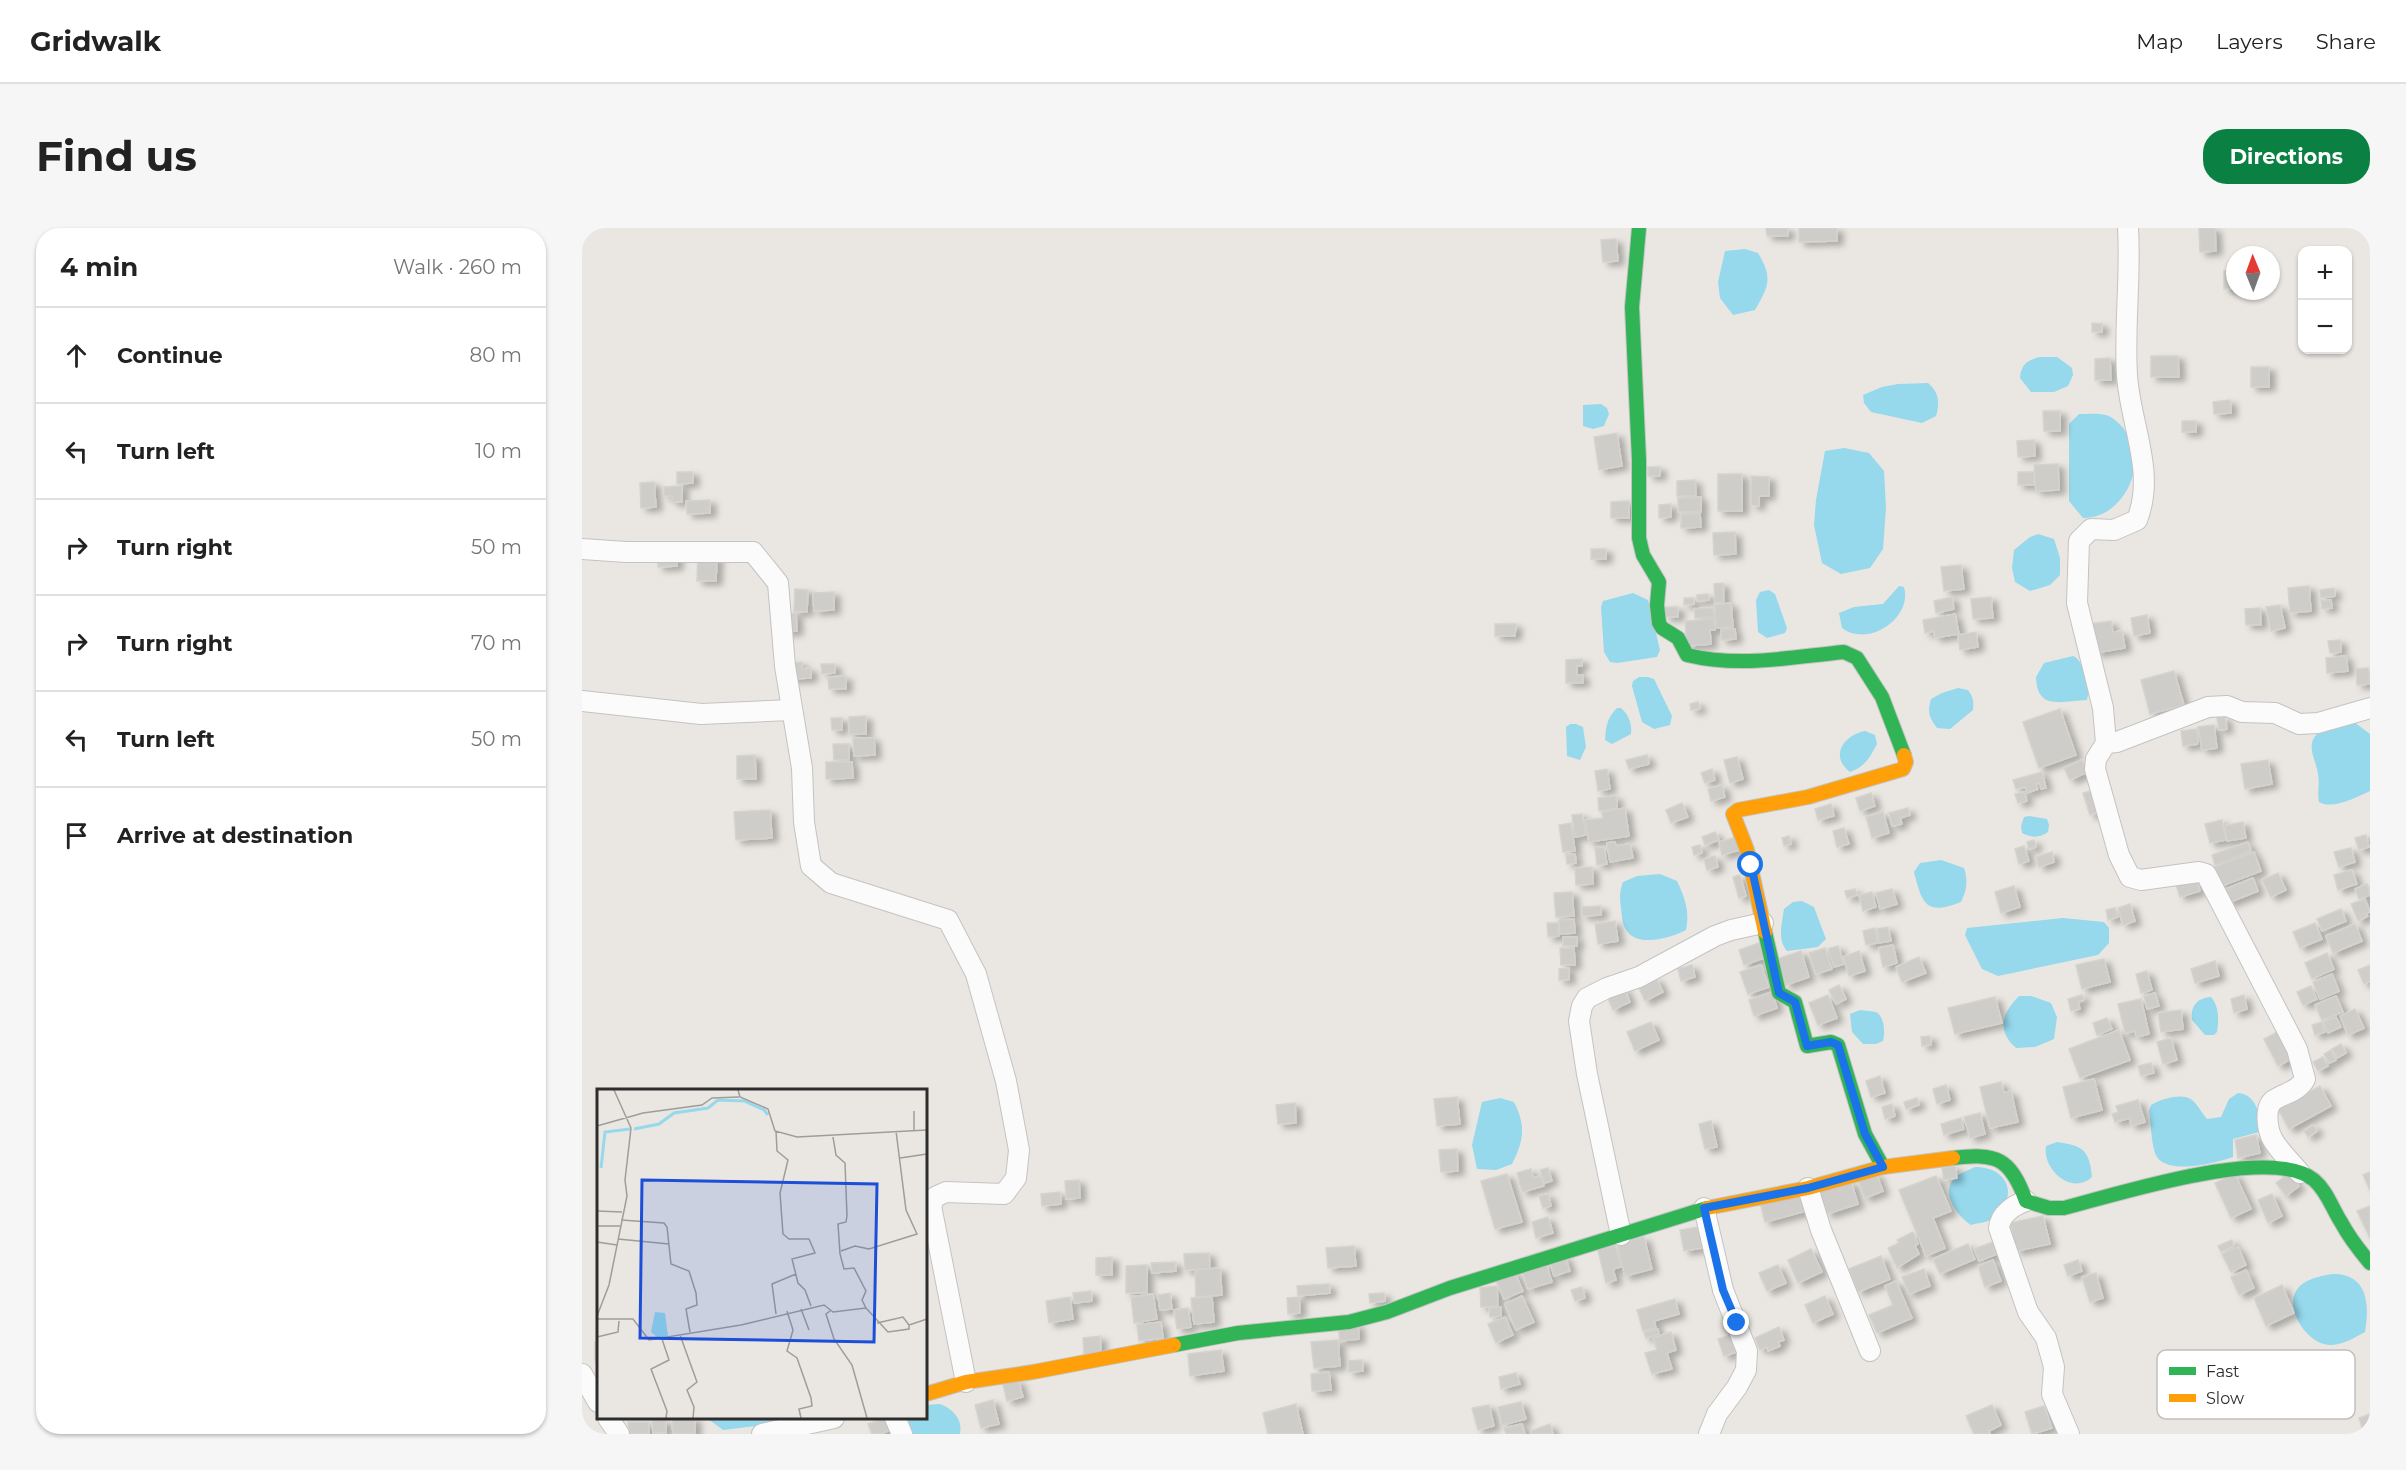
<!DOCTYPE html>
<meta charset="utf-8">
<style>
body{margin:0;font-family:Montserrat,sans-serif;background:#f6f6f6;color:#222}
.controls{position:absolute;right:18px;top:18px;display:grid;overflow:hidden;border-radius:12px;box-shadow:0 2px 4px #0004}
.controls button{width:54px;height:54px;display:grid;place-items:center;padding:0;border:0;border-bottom:2px solid #e0e0e0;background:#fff;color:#222;font:30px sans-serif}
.compass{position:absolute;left:1644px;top:18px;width:54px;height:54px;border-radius:50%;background:#fff;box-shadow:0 2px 4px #0004;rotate:359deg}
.stop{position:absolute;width:18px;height:18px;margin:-14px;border:4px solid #1a73e8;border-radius:50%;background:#fff}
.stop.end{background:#1a73e8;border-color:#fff;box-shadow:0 2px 6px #0008}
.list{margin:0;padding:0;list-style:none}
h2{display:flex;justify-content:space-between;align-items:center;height:78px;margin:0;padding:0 24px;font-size:26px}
h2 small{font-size:20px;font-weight:400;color:#767676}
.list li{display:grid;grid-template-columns:39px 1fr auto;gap:18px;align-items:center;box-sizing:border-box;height:96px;padding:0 24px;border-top:2px solid #e0e0e0}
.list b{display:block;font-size:22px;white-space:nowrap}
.list em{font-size:20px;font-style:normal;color:#767676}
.icon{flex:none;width:33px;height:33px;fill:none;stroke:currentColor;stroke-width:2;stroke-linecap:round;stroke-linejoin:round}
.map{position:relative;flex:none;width:1788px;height:1206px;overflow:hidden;border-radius:24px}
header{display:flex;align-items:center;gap:36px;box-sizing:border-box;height:84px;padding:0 30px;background:#fff;border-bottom:2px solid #e0e0e0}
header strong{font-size:28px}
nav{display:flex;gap:33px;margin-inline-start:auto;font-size:21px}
.intro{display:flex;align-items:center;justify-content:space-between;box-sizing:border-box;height:144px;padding:0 36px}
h1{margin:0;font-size:42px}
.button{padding:15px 27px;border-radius:24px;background:#0b8043;color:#fff;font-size:21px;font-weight:700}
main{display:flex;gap:36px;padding:0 36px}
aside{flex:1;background:#fff;border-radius:24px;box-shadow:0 2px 4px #0004}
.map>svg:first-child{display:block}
.water{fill:#96d8ec}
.building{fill:#cfcdc9;stroke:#d5d3ce;stroke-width:1.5;filter:url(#shadow)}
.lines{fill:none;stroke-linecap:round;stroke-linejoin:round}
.street-casing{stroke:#c4c3c3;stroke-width:22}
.fast-casing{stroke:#c4c3c3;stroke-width:16}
.slow-casing{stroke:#c4c3c3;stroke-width:16}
.street{stroke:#fcfbfb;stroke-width:20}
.fast{stroke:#30b455;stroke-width:14}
.slow{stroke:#ff9f0a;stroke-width:14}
.route{stroke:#1a73e8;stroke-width:8}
.inset-river{fill:none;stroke:#96d8ec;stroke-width:3}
.inset-road{fill:none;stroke:#9e9d9a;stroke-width:1.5}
.view{fill:#1d4ed8;fill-opacity:0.15;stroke:#1d4ed8;stroke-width:3}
.inset-edge{fill:none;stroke:#2d2d2d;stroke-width:3}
.key{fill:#fff;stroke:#c0c0c0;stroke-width:1.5}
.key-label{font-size:16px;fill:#2d2d2d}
</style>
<header>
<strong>Gridwalk</strong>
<nav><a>Map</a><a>Layers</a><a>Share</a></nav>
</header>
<div class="intro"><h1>Find us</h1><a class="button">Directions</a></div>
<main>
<aside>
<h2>4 min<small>Walk · 260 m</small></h2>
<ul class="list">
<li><svg class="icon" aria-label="ahead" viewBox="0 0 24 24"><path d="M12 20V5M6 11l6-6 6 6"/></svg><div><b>Continue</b></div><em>80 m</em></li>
<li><svg class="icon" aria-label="left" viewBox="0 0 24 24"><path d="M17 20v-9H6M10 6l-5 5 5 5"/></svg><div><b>Turn left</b></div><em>10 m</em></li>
<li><svg class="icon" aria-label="right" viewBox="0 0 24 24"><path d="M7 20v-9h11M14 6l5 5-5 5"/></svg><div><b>Turn right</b></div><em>50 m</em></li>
<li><svg class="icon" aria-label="right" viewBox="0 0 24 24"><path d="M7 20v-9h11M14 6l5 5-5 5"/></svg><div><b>Turn right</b></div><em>70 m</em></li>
<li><svg class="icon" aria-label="left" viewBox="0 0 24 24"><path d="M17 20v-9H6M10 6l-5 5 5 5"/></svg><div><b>Turn left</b></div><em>50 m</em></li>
<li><svg class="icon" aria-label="arrive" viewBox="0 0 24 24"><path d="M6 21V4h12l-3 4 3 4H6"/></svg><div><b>Arrive at destination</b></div></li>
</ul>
</aside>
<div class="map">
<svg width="1788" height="1206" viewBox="0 0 1788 1206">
<defs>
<filter id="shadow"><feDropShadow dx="6" dy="4" stdDeviation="3" flood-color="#0004"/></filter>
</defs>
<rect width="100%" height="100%" fill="#eae7e2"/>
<g class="water">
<path d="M1163 21 1176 25C1191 50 1187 57 1173 82L1151 87 1138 70 1136 54 1143 23Z"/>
<path d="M1458 129H1475L1490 140 1491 147 1486 158 1472 164H1449L1438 150C1439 136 1445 132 1458 129Z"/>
<path d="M1346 155C1357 164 1358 175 1354 188L1340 195 1289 184 1282 175 1281 167 1300 159 1316 156Z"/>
<path d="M1019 176 1025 180 1027 186 1022 198 1011 201 1001 198V177Z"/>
<path d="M1497 186C1505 186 1516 185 1524 187 1531 189 1538 196 1542 201 1545 206 1550 212 1551 217 1561 249 1535 291 1501 290L1487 273V196Z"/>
<path d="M1262 220 1287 225 1302 243 1304 280 1301 321 1288 340 1259 346 1240 335 1232 297 1234 272 1243 223Z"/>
<path d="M1456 306 1472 311 1478 330V347L1468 357 1448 363 1433 354 1430 340 1432 322 1448 309Z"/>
<path d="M1317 358 1322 359C1331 390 1286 420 1260 400L1257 385 1272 379 1301 376Z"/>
<path d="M1187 362 1193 366 1205 400 1203 405 1185 410 1176 404 1174 372 1178 364Z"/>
<path d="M1051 365 1066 372 1078 422 1075 429 1035 435 1028 434 1022 424 1019 379 1021 373Z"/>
<path d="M1491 428C1502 432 1509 461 1505 472 1479 473 1455 483 1454 449L1462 435Z"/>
<path d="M1057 449H1066L1072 451 1090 488 1088 497 1072 501 1060 494 1050 458 1051 453Z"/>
<path d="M1376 460 1386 462C1391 469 1392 473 1391 482L1368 501 1355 500C1347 489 1345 484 1349 471L1360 465Z"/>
<path d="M1035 480H1039C1047 487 1050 496 1049 506L1030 516 1023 512C1024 498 1025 490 1035 480Z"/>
<path d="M1772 494 1788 506V563C1775 569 1751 582 1737 574 1735 565 1738 555 1736 546 1735 538 1731 530 1730 523 1726 499 1756 498 1772 494Z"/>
<path d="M988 496H994L1001 499 1004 519 998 532 985 528 984 499Z"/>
<path d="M1283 503 1293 507 1295 516C1288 529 1283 539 1268 544 1247 528 1262 507 1283 503Z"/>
<path d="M1447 588 1465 591 1467 597 1466 604C1458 610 1450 610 1440 605L1439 598 1442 589Z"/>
<path d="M1359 632 1382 640C1386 652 1385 662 1379 674 1344 688 1340 676 1332 644L1338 635Z"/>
<path d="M1078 646 1095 653C1103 670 1108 684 1104 702 1089 710 1053 721 1043 700 1040 695 1040 687 1039 681 1038 670 1037 664 1041 654L1055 648Z"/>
<path d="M1220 673 1232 679 1244 711 1236 719 1205 723C1195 712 1200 695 1202 681L1211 674Z"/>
<path d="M1481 690 1522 694 1527 700V715L1516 727 1416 748 1400 741 1383 707 1385 700Z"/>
<path d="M1437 768H1449L1469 775 1475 789 1472 811 1453 819 1434 820C1414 802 1420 785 1437 768Z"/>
<path d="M1629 769C1637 778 1637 792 1635 804L1632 807H1623L1610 792C1608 778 1615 770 1629 769Z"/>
<path d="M1278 782C1283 783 1290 783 1294 784 1303 789 1303 805 1301 813L1294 816H1281L1270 804 1268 786Z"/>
<path d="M1656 865C1674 866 1678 887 1680 902L1677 904 1651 911V929C1634 935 1581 949 1573 925 1569 912 1569 896 1567 883L1569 877C1578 871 1601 864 1610 872 1616 877 1620 885 1625 891L1639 889 1647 871Z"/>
<path d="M918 870 932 874C944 898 942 912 930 936L914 942 895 941 890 917 900 874Z"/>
<path d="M1475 914C1501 918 1507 921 1510 949 1489 968 1460 941 1464 918Z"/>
<path d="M1393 939C1429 939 1438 973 1408 992 1403 995 1395 995 1389 997 1378 990 1361 970 1369 955 1373 946 1385 943 1393 939Z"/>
<path d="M1750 1046C1785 1045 1788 1075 1783 1104 1772 1110 1761 1117 1748 1117 1727 1117 1704 1084 1713 1065 1719 1052 1737 1048 1750 1046Z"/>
<path d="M358 1176C371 1181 381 1191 378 1206H329L326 1190H344V1177Z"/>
<path d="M125 1190H207L190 1196 141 1202Z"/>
</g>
<g class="building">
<path d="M1184 0H1206V8H1185Z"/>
<path d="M1217 0H1255V13L1217 14Z"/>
<path d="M1617 0H1633L1634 23 1618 24Z"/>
<path d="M1034 11 1036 33 1021 34 1019 12Z"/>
<path d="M1653 42V61H1642V43Z"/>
<path d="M1510 95 1520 96V104H1510Z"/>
<path d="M1569 128H1596L1597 149H1569Z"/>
<path d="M1528 130 1529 152H1513V131Z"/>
<rect x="1669" y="139" width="18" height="20"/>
<path d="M1648 172 1649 185 1632 186 1631 174Z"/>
<path d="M1461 183H1478V203H1462Z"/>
<rect x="1600" y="193" width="14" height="11"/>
<path d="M1035 205 1040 238 1017 242 1012 209Z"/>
<path d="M1452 212 1453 228 1436 229 1435 213Z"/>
<path d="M1476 236 1477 262 1454 263 1452 237Z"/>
<rect x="1066" y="239" width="12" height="9"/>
<path d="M95 244H111V255L95 256Z"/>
<rect x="1436" y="244" width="16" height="13"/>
<rect x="1136" y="246" width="24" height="37"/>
<path d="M1169 248 1187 249V268H1177V278L1169 277Z"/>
<path d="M1113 252 1114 268H1095V253Z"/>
<path d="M72 254 74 279 59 280 58 255Z"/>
<path d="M100 258V274H90V268H82V259Z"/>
<path d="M1119 269V284H1096V270Z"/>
<path d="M128 272V285L105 286 104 273Z"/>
<path d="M1047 273V290H1029V274Z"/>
<path d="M1089 276V289L1077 290V277Z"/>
<path d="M1118 285 1119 299 1099 300V286Z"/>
<path d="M1153 304 1154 326 1132 327 1131 305Z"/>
<rect x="1009" y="321" width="15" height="10"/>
<path d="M95 324V338L76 339 75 325Z"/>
<path d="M116 327H135L134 353H115Z"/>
<path d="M1379 337 1382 361 1362 363 1359 339Z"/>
<path d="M1141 355 1142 374 1133 375 1132 356Z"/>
<path d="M1727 358 1729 383 1708 385 1706 360Z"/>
<path d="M1752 360 1753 368 1739 370 1738 362Z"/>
<path d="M213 361 226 362 225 384 212 383Z"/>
<path d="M252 364V382L232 383 231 365Z"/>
<path d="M1126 366 1127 372 1115 373V367Z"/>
<path d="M1370 369 1372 381 1354 385 1352 373Z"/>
<path d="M1409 369 1411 390 1391 391 1389 371Z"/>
<path d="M1102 370H1112V376L1102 377Z"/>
<path d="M1739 372H1749L1750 380 1740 381Z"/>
<path d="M1149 375 1151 399 1134 400 1133 377Z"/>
<path d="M1698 377 1703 400 1689 403 1684 379Z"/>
<rect x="1083" y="379" width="13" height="10"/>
<path d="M1131 380 1132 389 1113 390 1112 381Z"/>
<path d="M1678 380 1679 397H1664L1663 381Z"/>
<path d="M214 385 215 403 201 404 200 386Z"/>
<path d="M1373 386 1377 406 1353 410 1352 403 1343 405 1341 392Z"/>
<path d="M1565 387 1568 405 1552 408 1549 390Z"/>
<path d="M1132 391 1133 402H1128L1129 416 1105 418 1103 393Z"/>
<path d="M1529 393 1531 404 1540 403 1543 420 1514 425 1508 396Z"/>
<path d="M913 396H934L933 408H913Z"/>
<path d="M1139 401H1153L1154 411 1139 412Z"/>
<path d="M1394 404 1396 419 1378 422 1376 407Z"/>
<path d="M1758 412 1759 424 1748 425 1746 413Z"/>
<path d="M1764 428 1766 443 1745 445 1744 430Z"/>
<path d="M1000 431V438H995V447H1001V455H984V432Z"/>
<path d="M220 434V441L229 440V450L206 451 205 435Z"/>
<path d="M239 436H253V445L240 446Z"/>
<path d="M1786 440 1788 456 1775 457 1774 441Z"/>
<path d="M1592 443 1602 477 1568 486 1559 452Z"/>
<path d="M264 448V461H247L246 449Z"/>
<path d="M1116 474 1118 481 1109 482 1108 476Z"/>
<path d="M1478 481 1494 527 1457 540 1441 494Z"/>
<path d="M284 488V506H267V489Z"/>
<path d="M1643 489 1645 501 1637 502 1635 490Z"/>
<path d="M249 490H260V502H250Z"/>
<path d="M1632 497 1635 520 1620 522 1616 499Z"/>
<path d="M1615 501 1616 516 1601 518 1599 503Z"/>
<path d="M271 510H292L293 527 272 528Z"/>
<path d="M251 516H267V532H252Z"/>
<path d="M173 527 174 551H155V528Z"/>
<path d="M1065 527 1067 536 1047 541 1044 532Z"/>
<path d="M1155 529 1161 551 1148 555 1142 532Z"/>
<path d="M1500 532 1506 544 1488 552 1482 540Z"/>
<path d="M1686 532 1690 556 1663 561 1659 536Z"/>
<path d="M244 534H270L271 550 244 551Z"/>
<path d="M1025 541 1028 561 1016 563 1013 543Z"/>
<path d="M1130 541 1133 552 1123 555 1119 545Z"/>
<path d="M1460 544 1464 560 1459 561 1457 555 1454 556 1456 561 1445 565 1443 559 1434 561 1431 552Z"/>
<path d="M1140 557 1143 569 1129 573 1126 561Z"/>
<path d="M1513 562 1519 584 1508 587 1501 565Z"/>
<path d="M1442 564 1445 573 1436 575 1433 566Z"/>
<path d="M1289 565 1293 578 1278 583 1274 570Z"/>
<path d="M1034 568 1035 580 1017 583 1016 570Z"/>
<path d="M1100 575 1106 589 1089 595 1084 582Z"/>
<path d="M1249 576 1252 588 1236 592 1233 581Z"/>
<path d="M1043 580 1047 608 1007 614 1003 592 1021 590 1020 584Z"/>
<path d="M1326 580 1328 587 1318 590 1320 596 1310 598 1307 585Z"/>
<path d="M188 582 190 610 154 612 152 584Z"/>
<path d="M1301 584 1307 605 1290 610 1284 589Z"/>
<path d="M1000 586 1004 607 993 609 990 587Z"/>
<path d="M1640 592 1644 612 1628 615 1623 596Z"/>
<path d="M1661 594 1664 610 1645 613 1642 598Z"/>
<path d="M989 595 993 623 981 624 977 597Z"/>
<path d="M1262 600 1267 616 1255 619 1251 603Z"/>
<path d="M1133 604 1137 612 1123 617 1120 609Z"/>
<path d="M1784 607 1787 619 1777 622 1773 610Z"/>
<path d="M1158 608 1161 621 1140 627 1137 614Z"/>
<path d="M1207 608 1209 616 1202 618 1200 610Z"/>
<path d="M1452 612 1454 619 1447 621 1445 614Z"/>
<path d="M1033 614 1034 618 1048 616 1051 630 1028 634 1025 615Z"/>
<path d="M1666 614 1669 623 1633 637 1630 627Z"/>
<path d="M1118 617 1120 625 1112 627 1110 619Z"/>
<path d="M1442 618 1447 633 1437 636 1433 621Z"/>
<path d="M1022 619 1025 636 1015 637 1013 620Z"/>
<path d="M1769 620 1773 634 1757 639 1752 624Z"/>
<path d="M1470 624 1472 634 1457 639 1454 629Z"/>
<path d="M1672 624 1679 643 1637 659 1630 640Z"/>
<path d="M993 626 994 635 985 636 984 627Z"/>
<path d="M1133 628 1136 639 1125 642 1122 631Z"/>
<path d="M1010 639 1011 656 994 657 993 640Z"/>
<path d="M1770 642 1775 656 1756 662 1752 647Z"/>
<path d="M1696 645 1704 662 1689 669 1680 652Z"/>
<path d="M1158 647 1164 668 1157 670 1151 649Z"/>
<path d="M1671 650 1676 663 1646 675 1641 662Z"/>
<path d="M1615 651 1618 663 1598 669 1594 657Z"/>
<path d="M1785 656 1788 667 1777 671 1773 661Z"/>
<path d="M1432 658 1438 679 1419 685 1413 664Z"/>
<path d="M1273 661 1275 667 1265 670 1263 663Z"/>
<path d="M1310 661 1315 676 1298 681 1294 665Z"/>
<path d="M990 664 992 688 974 689 972 665Z"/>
<path d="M1290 664 1294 679 1281 683 1277 667Z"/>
<path d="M1783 671 1788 684 1784 686 1786 688 1776 693 1769 676Z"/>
<path d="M1548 676 1553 693 1541 697 1536 680Z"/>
<path d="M1019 678V687L1000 688V679Z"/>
<path d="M1533 680 1536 689 1526 692 1524 682Z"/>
<path d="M1759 681 1764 693 1740 703 1735 691Z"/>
<path d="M992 691 993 705 978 706 977 692Z"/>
<path d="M1033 693 1036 713 1016 716 1013 696Z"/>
<path d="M965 695H976L977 708 966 709Z"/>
<path d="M1733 695 1740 711 1718 720 1711 704Z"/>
<path d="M1773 696 1780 713 1751 725 1744 708Z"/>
<path d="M1306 699 1309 713 1297 715 1295 701Z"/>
<path d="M1293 700 1296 715 1284 717 1281 703Z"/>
<rect x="981" y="709" width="14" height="9"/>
<path d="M1177 715 1182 730 1162 737 1157 722Z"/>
<path d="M1311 717 1315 735 1301 739 1297 720Z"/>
<path d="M1256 718 1262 736 1252 739 1246 721Z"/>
<path d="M978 720H992L993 737H979Z"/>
<path d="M1243 720 1250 741 1234 746 1227 725Z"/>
<path d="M1219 723 1227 749 1204 757 1195 731Z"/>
<path d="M1277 723 1283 743 1267 748 1261 729Z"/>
<path d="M1745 725 1752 741 1730 751 1723 735Z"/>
<path d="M1337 729 1344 745 1320 754 1314 739Z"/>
<path d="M1522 731 1528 754 1500 761 1494 737Z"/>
<path d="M1633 733 1637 748 1613 755 1609 741Z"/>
<path d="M1110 737 1113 749 1099 753 1096 741Z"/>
<path d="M1179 737 1187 759 1166 766 1158 744Z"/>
<path d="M1788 737V753L1782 756 1776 742Z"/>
<path d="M987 740V752H977V741Z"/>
<path d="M1565 743 1570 762 1559 765 1554 746Z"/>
<path d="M1750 746 1757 763 1738 771 1731 754Z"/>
<path d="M1074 750 1081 764 1063 773 1056 758Z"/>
<path d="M1257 757 1264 771 1254 776 1247 762Z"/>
<path d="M1729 758 1735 771 1721 777 1715 764Z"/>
<path d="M1042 760 1048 774 1031 782 1025 768Z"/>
<path d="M1190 764 1195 780 1172 788 1167 772Z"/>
<path d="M1573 765 1577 778 1565 781 1562 768Z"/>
<path d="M1246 767 1255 790 1236 797 1227 775Z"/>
<path d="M1500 767 1502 772 1496 774 1498 781 1489 783 1486 771Z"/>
<path d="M1662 767 1665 781 1652 785 1649 771Z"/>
<path d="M1754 768 1761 784 1740 792 1733 777Z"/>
<path d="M1413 769 1420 795 1373 806 1366 780Z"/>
<path d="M1559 771 1567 806 1554 809 1553 803 1543 805 1536 776Z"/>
<path d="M1773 781 1782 800 1766 807 1758 788Z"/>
<path d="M1599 782 1601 801 1579 804 1576 785Z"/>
<path d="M1754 789 1759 799 1746 805 1741 794Z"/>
<path d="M1525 790 1530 801 1515 807 1511 795Z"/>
<path d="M1069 794 1077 812 1053 823 1045 804Z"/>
<path d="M1740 794 1743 804 1733 807 1730 797Z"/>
<path d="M1537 802 1548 832 1498 850 1487 821Z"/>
<path d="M1697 803 1711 830 1696 838 1682 811Z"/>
<path d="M1348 808 1349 817 1340 818 1339 809Z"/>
<path d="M1589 810 1595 832 1581 836 1575 814Z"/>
<path d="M1759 816 1764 825 1755 830 1750 821Z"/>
<path d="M1749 822 1754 832 1747 835 1742 826Z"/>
<path d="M1741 829 1746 838 1736 843 1731 834Z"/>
<path d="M1569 835 1572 845 1559 848 1556 838Z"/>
<path d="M1298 848 1303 865 1289 869 1284 853Z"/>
<path d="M1512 851 1520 882 1489 890 1481 859Z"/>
<path d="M1419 854 1422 865 1429 863 1436 894 1408 900 1398 859Z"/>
<path d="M1364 857 1368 872 1355 876 1351 861Z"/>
<path d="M1738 858 1749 878 1707 901 1696 881Z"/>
<path d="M875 869 878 896 855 898 852 871Z"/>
<path d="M1335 870 1337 877 1324 881 1322 874Z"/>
<path d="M1556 872 1563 894 1549 898 1548 890 1533 894 1530 886 1536 884 1534 878Z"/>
<path d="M713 875 714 895 696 896 694 877Z"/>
<path d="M1310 876 1313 888 1303 891 1300 879Z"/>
<path d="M1398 885 1403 906 1388 910 1382 889Z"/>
<path d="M1379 890 1382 901 1362 907 1359 896Z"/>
<path d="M1129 893 1135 919 1123 921 1117 896Z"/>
<path d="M1731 897 1735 903 1726 909 1722 903Z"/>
<path d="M1674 907 1678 925 1656 930 1653 912Z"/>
<path d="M875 921 876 943 859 944 857 922Z"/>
<path d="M1373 938 1375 950 1362 952 1360 940Z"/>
<path d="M966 940 970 953 962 955 958 942Z"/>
<path d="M949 941 951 950 959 948 962 958 940 964 935 945Z"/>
<path d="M1788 944V962L1781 947Z"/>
<path d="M1294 945 1301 963 1283 970 1276 952Z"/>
<path d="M1707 945 1717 958 1704 968 1694 955Z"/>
<path d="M925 946 940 994 913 1001 899 953Z"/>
<path d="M1653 946 1669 981 1649 990 1633 955Z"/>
<path d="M1354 948 1369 983 1351 990 1363 1020 1344 1028 1317 962Z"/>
<path d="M497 952 498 970 484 971 483 953Z"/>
<path d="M1269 953 1276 976 1245 986 1237 963Z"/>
<path d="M1223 963 1228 982 1183 994 1178 974Z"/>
<path d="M478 964 479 976 460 978 459 966Z"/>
<path d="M966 966 969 978 961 980 957 968Z"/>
<path d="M1690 966 1700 988 1686 995 1676 972Z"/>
<path d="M1788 978V1010L1775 983Z"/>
<path d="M1461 988 1468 1016 1434 1023 1428 995Z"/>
<path d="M966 989 971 1005 954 1010 950 994Z"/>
<path d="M1117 999 1121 1020 1102 1023 1098 1002Z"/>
<path d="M1331 1004 1336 1016 1333 1017 1337 1026 1315 1040 1306 1020 1317 1015 1315 1012Z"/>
<path d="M1062 1009 1070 1041 1043 1048 1035 1016Z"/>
<path d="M1650 1012 1652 1018 1639 1024 1636 1018Z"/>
<path d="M1411 1014 1415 1026 1397 1033 1392 1021Z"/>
<path d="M1386 1016 1393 1031 1358 1046 1351 1031Z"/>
<path d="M1033 1017 1039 1039 1031 1041 1034 1052 1024 1055 1016 1022Z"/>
<path d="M772 1018 774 1038 746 1040 744 1020Z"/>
<path d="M1656 1019 1664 1037 1649 1044 1640 1026Z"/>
<path d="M1229 1021 1240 1044 1216 1055 1206 1032Z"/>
<path d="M627 1025 628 1041 603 1042 602 1026Z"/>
<path d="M983 1028 988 1043 972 1048 968 1033Z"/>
<path d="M1299 1028 1308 1051 1276 1064 1267 1041Z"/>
<path d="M530 1029V1047H514V1030Z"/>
<path d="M1411 1032 1419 1053 1403 1059 1396 1038Z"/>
<path d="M1496 1032 1500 1043 1486 1048 1482 1037Z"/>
<path d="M593 1034 594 1043 570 1045 569 1035Z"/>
<path d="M964 1035 970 1054 946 1061 940 1042Z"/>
<path d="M565 1037V1065H544V1038Z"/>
<path d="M1196 1037 1204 1055 1185 1063 1177 1045Z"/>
<path d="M638 1040 640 1067 614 1069 613 1042Z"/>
<path d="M1342 1041 1348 1058 1327 1066 1320 1049Z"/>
<path d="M1664 1042 1672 1060 1657 1067 1649 1049Z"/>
<path d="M932 1043 941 1063 922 1071 913 1050Z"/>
<path d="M1514 1045 1521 1070 1508 1074 1500 1049Z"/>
<path d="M1314 1053 1330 1090 1295 1105 1287 1087 1311 1077 1303 1058Z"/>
<path d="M747 1056 748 1065 716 1068 715 1058Z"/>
<path d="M1700 1057 1712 1085 1684 1098 1672 1070Z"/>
<path d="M915 1058 916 1078 899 1079 898 1060Z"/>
<path d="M1000 1059 1003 1070 993 1073 989 1062Z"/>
<path d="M509 1063 510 1073 492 1075 491 1065Z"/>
<path d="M588 1065 590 1081 578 1082 576 1067Z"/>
<path d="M802 1065 803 1073 788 1075 787 1066Z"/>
<path d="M571 1066 575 1091 552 1095 549 1069Z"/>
<path d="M940 1068 952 1094 934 1102 923 1076Z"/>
<path d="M1243 1068 1251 1086 1231 1095 1223 1077Z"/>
<path d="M488 1069 491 1091 467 1095 464 1073Z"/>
<path d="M630 1069 632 1094 612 1096 609 1070Z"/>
<path d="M717 1069 718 1085 706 1086 705 1070Z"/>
<path d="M1093 1071 1097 1086 1072 1093 1074 1100 1061 1103 1055 1082Z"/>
<path d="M919 1079V1088L908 1089 907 1080Z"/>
<path d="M606 1080 609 1099 595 1101 592 1082Z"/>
<path d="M923 1089 931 1107 914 1115 906 1096Z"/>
<path d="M579 1094 581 1110 557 1113 555 1097Z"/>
<path d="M776 1096 777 1111 758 1113 756 1098Z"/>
<path d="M1197 1099 1202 1112 1196 1114 1198 1118 1186 1123 1185 1119 1178 1122 1173 1110Z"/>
<path d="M1076 1101 1077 1106 1064 1110 1062 1104Z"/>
<path d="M1089 1104 1094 1122 1085 1125 1090 1141 1070 1146 1063 1125 1075 1122 1071 1110Z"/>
<path d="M1156 1105 1161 1122 1142 1128 1136 1111Z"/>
<path d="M518 1108 519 1124 502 1126 501 1110Z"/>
<path d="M756 1112 758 1138 732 1140 729 1114Z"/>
<rect x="13" y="1114" width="3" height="18"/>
<path d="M639 1122 642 1143 608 1148 606 1126Z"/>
<path d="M780 1132 781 1143 767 1144 766 1133Z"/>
<path d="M747 1144 749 1162 730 1163 729 1146Z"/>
<path d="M934 1145 938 1156 919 1161 917 1149Z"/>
<path d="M436 1152 441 1169 425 1173 421 1156Z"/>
<path d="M411 1172 417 1196 399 1200 393 1177Z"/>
<path d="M939 1174 944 1191 920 1197 916 1179Z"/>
<path d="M714 1176 721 1206H686L681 1185Z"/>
<path d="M907 1177 912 1198 896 1202 890 1180Z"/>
<path d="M1410 1177 1419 1197 1407 1203 1408 1206H1392L1384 1188Z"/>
<path d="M1462 1178 1470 1200 1450 1206 1443 1184Z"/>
<path d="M1788 1186V1206H1782L1777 1190Z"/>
<path d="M90 1190H113V1206H91Z"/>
<path d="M303 1190 308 1202 299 1206H290L286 1196Z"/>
<path d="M84 1192V1205H71L70 1193Z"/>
<path d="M46 1194H67V1206H47Z"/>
<path d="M940 1196 943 1206H924L922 1200Z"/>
<path d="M968 1196 971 1206H950L949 1203Z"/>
</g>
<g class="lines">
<g class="street-casing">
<g id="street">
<path d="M1546 0C1549 49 1542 98 1545 147 1548 196 1574 244 1555 292L1532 302 1509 301 1497 313 1495 375 1521 480 1524 515 1514 531 1513 541 1537 627 1548 649 1559 652 1617 644 1624 646 1715 821 1723 851C1717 863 1703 865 1692 872 1682 879 1685 902 1691 912 1697 923 1710 935 1718 945"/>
<path d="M0 321 44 324H171L196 355 203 438 220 540 222 594 229 638 249 655 366 692 394 746 424 853 437 922 434 950 422 966 364 964 353 969 349 978 384 1154"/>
<path d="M0 473 119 486 209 482"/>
<path d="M1524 515 1535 514 1626 479 1645 478 1660 484 1693 485 1717 496 1736 495 1788 480"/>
<path d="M1226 960 1239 1002 1288 1123"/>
<path d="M1444 973C1432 977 1418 986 1417 1000L1446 1084 1464 1110 1472 1139 1470 1166 1487 1206"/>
<path d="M1122 980 1141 1062 1165 1123 1164 1142 1155 1159 1135 1186 1127 1206"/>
<path d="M1039 1007 1005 846 997 793 1000 778 1005 770 1025 760 1057 749 1133 708 1149 702 1181 695"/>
<path d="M0 1146 16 1174"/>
<path d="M26 1190 37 1206"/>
<path d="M313 1190 320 1206"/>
<path d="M180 1206 252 1190"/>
</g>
</g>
<g class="fast-casing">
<g id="fast">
<path d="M1057 0 1050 79 1057 232V310L1061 327 1077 354 1075 377 1077 395 1080 400 1096 410 1105 427C1158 440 1209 429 1262 424L1275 430 1300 469 1322 527"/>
<path d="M1183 704 1197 765 1213 774 1225 818 1249 814 1256 817 1283 906 1301 939"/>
<path d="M1371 930C1414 925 1428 929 1444 973L1467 980H1482C1534 967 1689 916 1732 952 1745 963 1750 980 1759 994 1767 1009 1777 1022 1788 1035"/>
<path d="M592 1117 656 1105 767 1094 805 1084 868 1060 1125 980"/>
</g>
</g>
<g class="slow-casing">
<g id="slow">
<path d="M1183 704 1165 622 1151 586 1156 582 1226 569 1321 541 1324 534 1322 527"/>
<path d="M1125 980 1226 960 1301 939 1371 930"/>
<path d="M344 1166 384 1154 451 1144 592 1117"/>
</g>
</g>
<use href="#street" class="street"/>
<use href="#fast" class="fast"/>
<use href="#slow" class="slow"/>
</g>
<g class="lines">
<path class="route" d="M1155 1095 1141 1062 1122 980 1226 960 1301 939 1283 906 1256 817 1249 814 1225 818 1213 774 1197 765 1169 637"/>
</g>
<g transform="translate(15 861)">
<rect width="330" height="330" fill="#eae7e2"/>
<path d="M58 223 68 224 71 247 61 249 54 243Z" fill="#96d8ec"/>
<path class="inset-river" d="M37 40 62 35 77 24 111 19 121 11 147 12 167 21 171 26M4 79 8 43 33 40"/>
<path class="inset-road" d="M141 1 143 8 171 20 178 42 200 48 330 41M317 22V42M0 37 46 24 105 16 115 9 142 8M179 42 180 62 191 71 183 104 186 145 192 150H212L218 164 195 170 201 194 208 201 214 217M236 48 239 66 248 74 250 127 249 133 241 135 243 165 247 180 257 179 269 202 265 211 269 219M303 69 330 65M0 122 25 123M24 131 67 134 70 138 74 175 92 182 99 204 100 216 89 220 93 243M0 137H23M21 150 72 155M0 153 20 156M244 162 258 157 272 160 320 145 309 121 299 42M204 220 212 241M190 222 196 241 190 262 200 269 214 309 215 317 202 320 204 329M233 222 229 225 237 250 255 276 270 329M179 225 175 195 199 185M0 227 12 196 30 107 28 91 34 39 17 1M0 230H36L52 251 144 236 227 216 236 223 269 219 291 243 312 240V236L330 230M280 234 306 228 312 236M83 246 100 293 90 301 97 318 96 329M0 248 21 243 22 232M65 250 72 271 54 280 70 322 69 329"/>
<path class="view" d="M45 91 280 95 277 253 43 249Z"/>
<rect width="330" height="330" class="inset-edge"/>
</g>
<rect x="1575" y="1122" width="198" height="69" rx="9" class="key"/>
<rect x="1587" y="1139" width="27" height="8" fill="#30b455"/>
<rect x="1587" y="1166" width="27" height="8" fill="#ff9f0a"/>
<g class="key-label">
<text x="1624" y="1149">Fast</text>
<text x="1624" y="1176">Slow</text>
</g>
</svg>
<div class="controls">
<button>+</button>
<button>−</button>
</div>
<svg class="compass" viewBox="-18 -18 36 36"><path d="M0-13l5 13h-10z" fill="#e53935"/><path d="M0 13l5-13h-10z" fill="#767676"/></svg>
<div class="stop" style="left:1169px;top:637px"></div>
<div class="stop end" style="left:1155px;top:1095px"></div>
</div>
</main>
